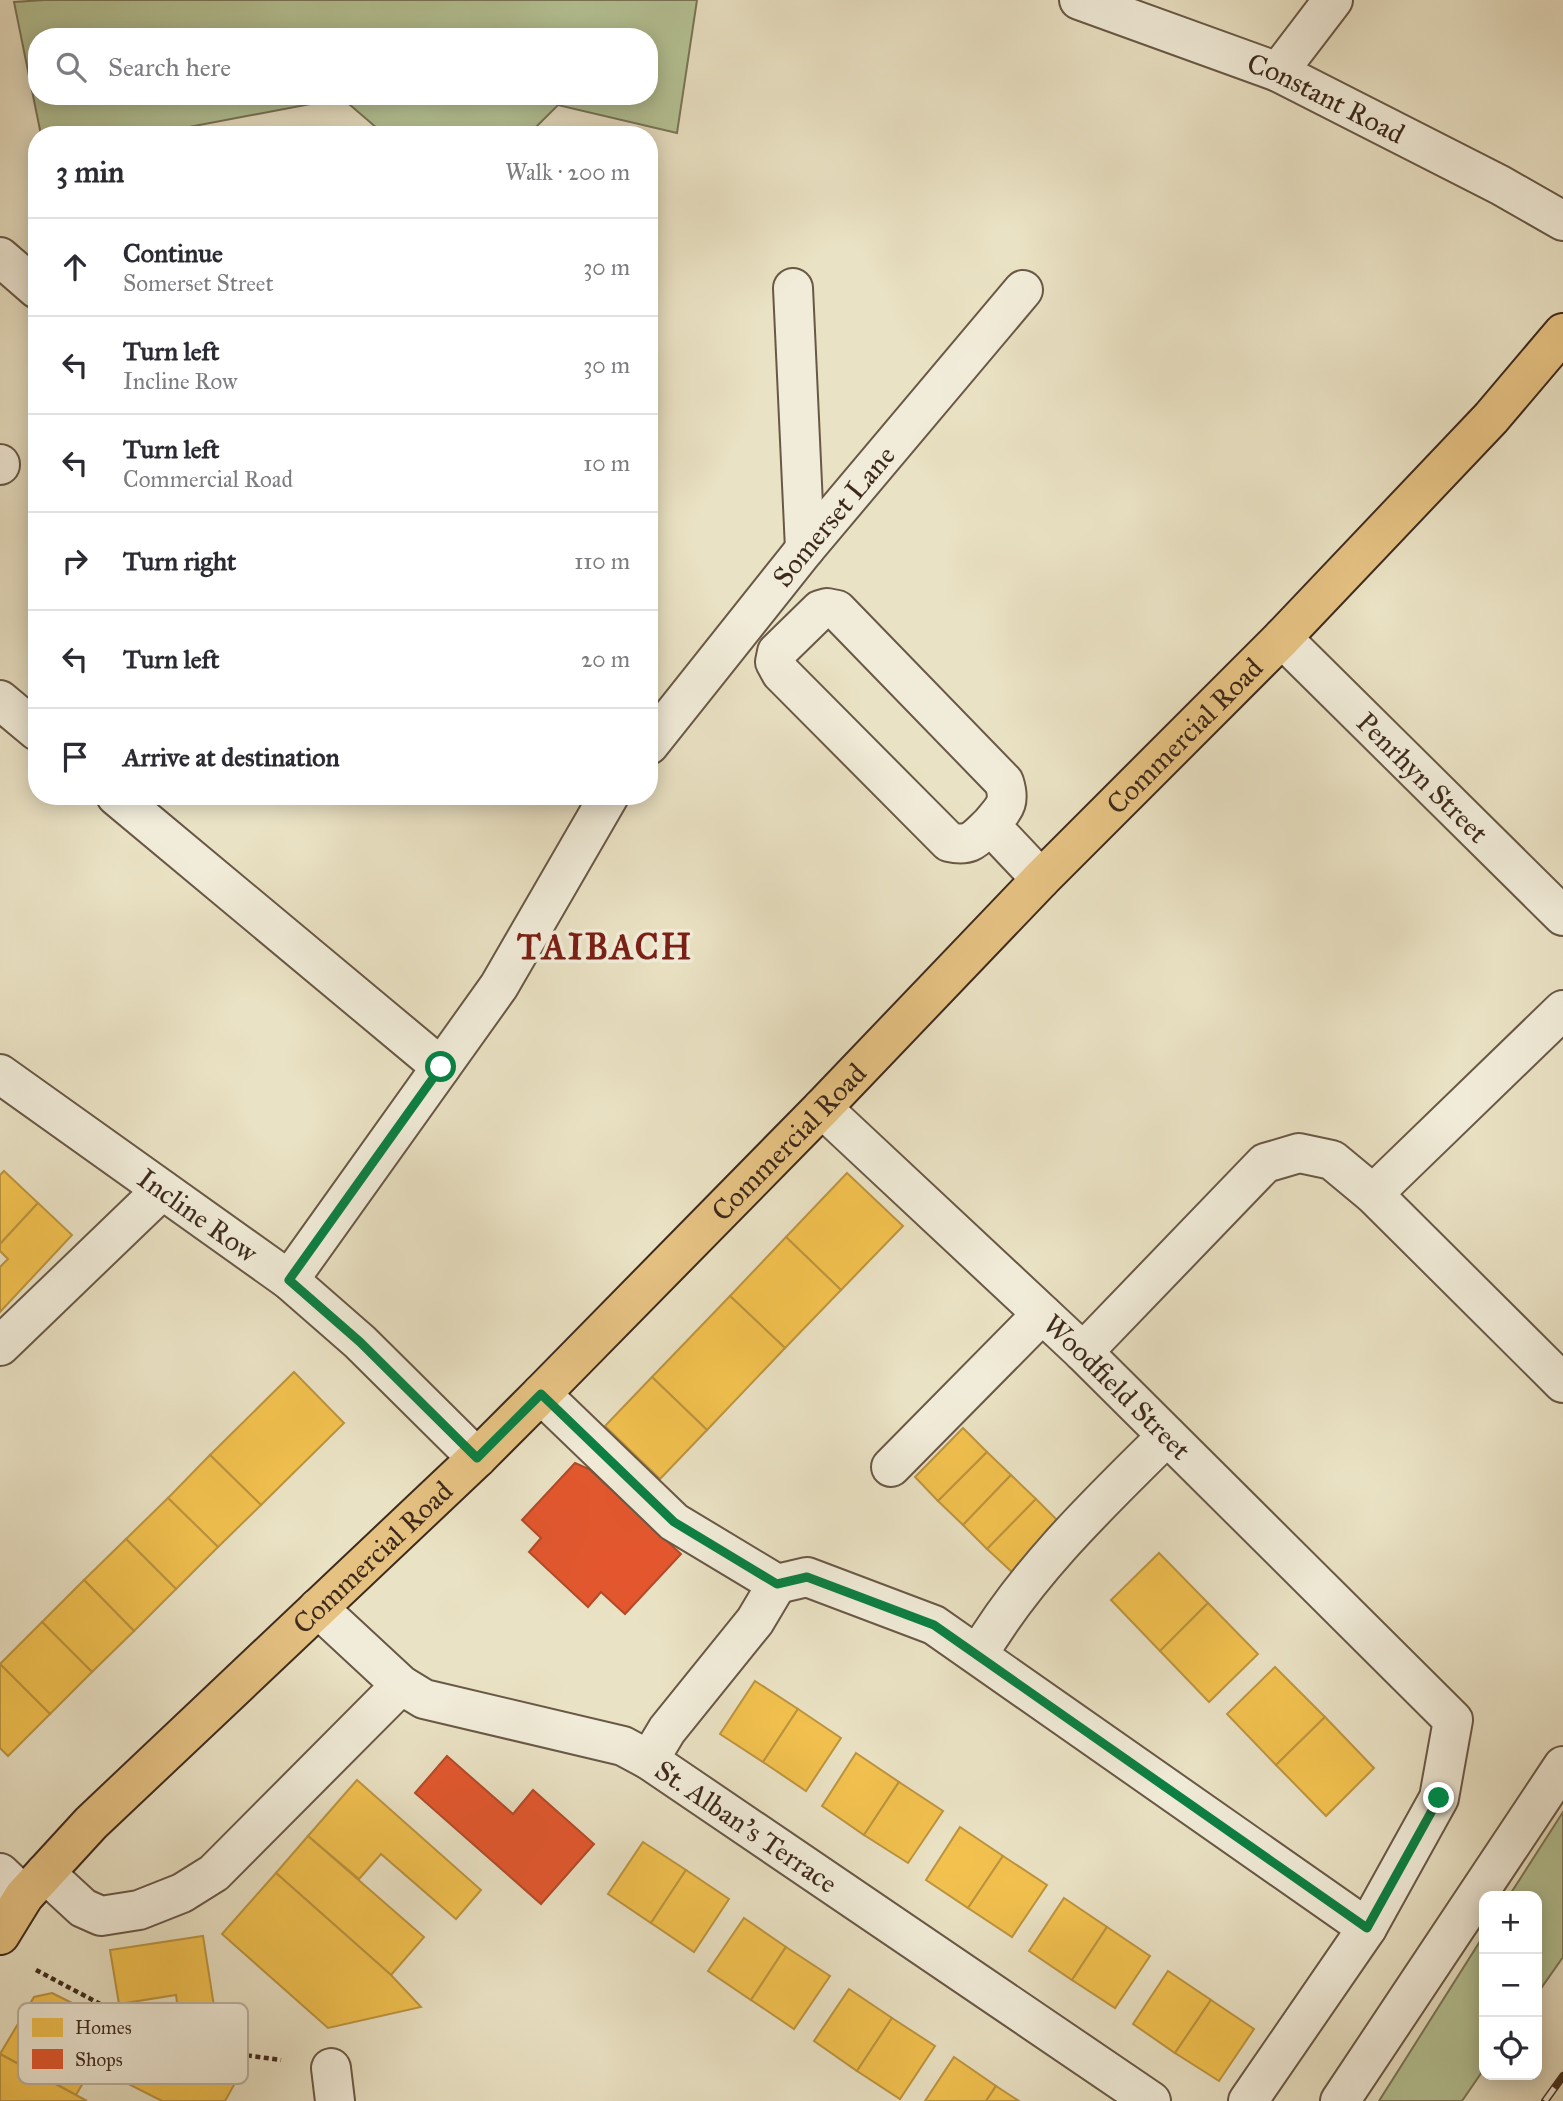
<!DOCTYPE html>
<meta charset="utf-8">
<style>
body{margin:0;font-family:"IM FELL Great Primer",serif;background:#f7f7f7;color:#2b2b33}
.controls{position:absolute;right:21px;bottom:21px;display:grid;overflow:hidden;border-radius:14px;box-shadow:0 4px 18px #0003}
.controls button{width:63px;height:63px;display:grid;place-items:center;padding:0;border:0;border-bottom:2px solid #e1e1e2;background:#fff;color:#2b2b33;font:35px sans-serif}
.stop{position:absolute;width:21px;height:21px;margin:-16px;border:5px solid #0b8043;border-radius:50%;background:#fff}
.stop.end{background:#0b8043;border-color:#fff;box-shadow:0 2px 7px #0008}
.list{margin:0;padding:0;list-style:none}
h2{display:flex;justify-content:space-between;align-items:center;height:91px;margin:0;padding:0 28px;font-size:30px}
h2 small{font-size:23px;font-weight:400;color:#7c7c81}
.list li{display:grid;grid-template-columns:46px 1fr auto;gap:21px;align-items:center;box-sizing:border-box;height:98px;padding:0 28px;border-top:2px solid #e1e1e2}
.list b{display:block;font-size:26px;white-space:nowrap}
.list p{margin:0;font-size:23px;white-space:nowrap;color:#7c7c81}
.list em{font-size:23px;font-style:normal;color:#7c7c81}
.icon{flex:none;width:38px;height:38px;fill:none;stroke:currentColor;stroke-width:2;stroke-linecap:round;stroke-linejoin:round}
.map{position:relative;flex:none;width:1563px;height:2101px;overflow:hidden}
.search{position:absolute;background:#fff;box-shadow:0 4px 18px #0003;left:28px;top:28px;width:630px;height:77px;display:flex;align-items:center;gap:18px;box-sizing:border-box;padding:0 24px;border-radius:28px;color:#7c7c81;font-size:26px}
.panel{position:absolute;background:#fff;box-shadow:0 4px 18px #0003;left:28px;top:126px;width:630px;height:679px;border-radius:28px}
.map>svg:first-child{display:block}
.green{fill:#b5c395;stroke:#7a7658;stroke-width:2;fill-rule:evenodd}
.homes{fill:#f2c14e;stroke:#bc943f;stroke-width:2}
.shops{fill:#e4572e;stroke:#b24a29;stroke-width:2}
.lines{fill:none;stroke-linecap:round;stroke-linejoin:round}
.minor-casing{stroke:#695846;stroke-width:42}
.major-casing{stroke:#3e2a1c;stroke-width:42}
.path{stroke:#3e2a1c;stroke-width:4.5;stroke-dasharray:5 3.5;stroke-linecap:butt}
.minor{stroke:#f1ecd9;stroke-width:38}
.major{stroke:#e5c182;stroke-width:38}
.rail-casing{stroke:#3e2a1c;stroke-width:8}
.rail{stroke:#f1ecd9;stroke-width:5;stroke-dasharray:16;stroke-linecap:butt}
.route{stroke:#0b8043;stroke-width:9}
.labels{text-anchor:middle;stroke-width:7;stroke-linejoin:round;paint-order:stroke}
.street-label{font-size:28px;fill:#3e2a1c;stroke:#f1ecd9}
.district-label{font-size:35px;font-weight:bold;letter-spacing:2px;fill:#7a1f14;stroke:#f1ecd9}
.key{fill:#f1ecd9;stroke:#bbb2a0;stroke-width:2}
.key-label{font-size:19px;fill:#3e2a1c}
</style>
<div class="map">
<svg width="1563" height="2101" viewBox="0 0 1563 2101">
<rect width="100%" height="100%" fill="#eae2c4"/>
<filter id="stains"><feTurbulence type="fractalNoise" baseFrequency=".00286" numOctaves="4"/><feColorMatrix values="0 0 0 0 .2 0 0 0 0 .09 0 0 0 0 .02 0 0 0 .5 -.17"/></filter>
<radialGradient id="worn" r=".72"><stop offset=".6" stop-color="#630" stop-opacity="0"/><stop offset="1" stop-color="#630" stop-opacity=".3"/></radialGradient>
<g class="green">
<path d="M44 0H697L677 133 558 105 528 135H385L342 98 147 135H41L14 2ZM37 37H649V96H37Z"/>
<path d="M1563 1812V1957L1537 1994V1896H1509Z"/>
<path d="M1484 1935V2069L1462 2101H1379Z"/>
</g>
<g class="homes">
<path d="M4 1171 38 1203 0 1244V1175Z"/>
<path d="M847 1173 903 1226 841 1290 786 1237Z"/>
<path d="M38 1203 72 1235 0 1312V1267L8 1259 0 1251V1244Z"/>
<path d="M786 1237 841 1290 785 1348 730 1296Z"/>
<path d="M730 1296 785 1348 707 1430 652 1377Z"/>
<path d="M294 1372 344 1423 261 1505 210 1455Z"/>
<path d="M652 1377 707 1430 660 1479 605 1426Z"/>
<path d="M963 1428 987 1452 938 1501 915 1477Z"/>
<path d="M987 1452 1011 1475 963 1525 938 1501Z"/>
<path d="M210 1455 261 1505 218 1547 168 1498Z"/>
<path d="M1011 1475 1036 1499 987 1549 963 1525Z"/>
<path d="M168 1498 218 1547 176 1589 126 1539Z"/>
<path d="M1036 1499 1060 1523 1012 1572 987 1549Z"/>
<path d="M126 1539 176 1589 134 1631 84 1580Z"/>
<path d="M1159 1553 1208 1603 1160 1651 1111 1600Z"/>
<path d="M84 1580 134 1631 92 1672 42 1622Z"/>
<path d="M1208 1603 1258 1654 1209 1702 1160 1651Z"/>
<path d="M42 1622 92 1672 50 1714 0 1664Z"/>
<path d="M0 1664 50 1714 8 1756 0 1748Z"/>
<path d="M1275 1667 1325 1717 1276 1765 1227 1714Z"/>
<path d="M755 1681 798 1709 763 1762 720 1734Z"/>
<path d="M798 1709 841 1738 806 1791 763 1762Z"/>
<path d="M1325 1717 1374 1768 1326 1816 1276 1765Z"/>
<path d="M856 1753 899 1782 864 1835 822 1806Z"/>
<path d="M357 1780 481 1890 456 1919 381 1854 359 1879 308 1836Z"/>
<path d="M899 1782 943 1811 908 1863 864 1835Z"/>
<path d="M960 1827 1003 1856 968 1908 926 1880Z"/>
<path d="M308 1836 424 1937 391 1975 276 1873Z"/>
<path d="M643 1842 686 1870 651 1923 608 1894Z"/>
<path d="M1003 1856 1047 1885 1012 1937 968 1908Z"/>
<path d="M686 1870 729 1899 694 1952 651 1923Z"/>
<path d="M276 1873 391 1975 421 2007 328 2028 222 1934Z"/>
<path d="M1064 1898 1107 1927 1072 1980 1029 1951Z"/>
<path d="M744 1918 786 1947 751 2000 708 1971Z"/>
<path d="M1107 1927 1150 1956 1115 2008 1072 1980Z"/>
<path d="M203 1936 216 2019 180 2025 176 1995 119 2004 110 1950Z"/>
<path d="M786 1947 830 1976 794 2029 751 2000Z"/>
<path d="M1168 1971 1211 2000 1175 2053 1133 2024Z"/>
<path d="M849 1989 892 2018 857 2071 814 2041Z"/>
<path d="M52 1993 116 2025 235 2083 225 2101H162L93 2066 76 2095 0 2054 34 1997Z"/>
<path d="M1211 2000 1254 2029 1219 2081 1175 2053Z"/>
<path d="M892 2018 935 2046 900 2099 857 2071Z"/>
<path d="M0 2054 76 2095 87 2101H0Z"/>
<path d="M954 2057 996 2086 986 2101H925Z"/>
<path d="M996 2086 1019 2101H986Z"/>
</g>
<g class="shops">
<path d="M575 1463 589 1469 681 1554 625 1614 601 1592 588 1607 529 1552 541 1538 522 1520Z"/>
<path d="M447 1756 513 1814 533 1790 594 1844 541 1904 415 1793Z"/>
</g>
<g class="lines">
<g class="minor-casing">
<g id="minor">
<path id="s1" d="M1079 0 1278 72 1500 185 1563 221"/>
<path d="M1278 72 1333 0"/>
<path d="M0 257 37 289"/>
<path d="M793 288 805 549"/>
<path d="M0 464V465"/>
<path id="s2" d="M1282 638 1563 916"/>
<path d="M0 700 37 731"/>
<path id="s3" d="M649 745 805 549 1023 290"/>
<path d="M116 796 441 1067"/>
<path d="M990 825C975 839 971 847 949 842L781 673 775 662 777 652 820 610 827 608 837 610 1004 782C1011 804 1004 808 990 825L1041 879"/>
<path id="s4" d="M0 1074 289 1280 360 1342 477 1458"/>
<path id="s5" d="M822 1108 1083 1352 1453 1720 1439 1798 1367 1928 1248 2101"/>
<path d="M1373 1194 1563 1010"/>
<path d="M289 1280 499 986 609 796"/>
<path d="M0 1346 162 1190"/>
<path d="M1083 1352 1265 1163 1299 1153 1332 1160 1373 1194 1563 1383"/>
<path d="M541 1394 674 1522 777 1584 807 1577 934 1625 1367 1928"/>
<path d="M891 1467 1042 1314"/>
<path id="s6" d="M318 1608 401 1685 424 1699 623 1746 649 1760 1151 2101"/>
<path d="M978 1655C1027 1572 1098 1504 1167 1436"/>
<path d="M649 1760 667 1730 755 1621 777 1584"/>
<path d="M0 1873 24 1896"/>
<path d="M45 1873 83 1908 101 1916 139 1910 182 1893 214 1873 401 1685"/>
<path d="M331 2068 335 2101"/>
<path d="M1340 2101 1563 1766"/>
</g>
</g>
<g class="major-casing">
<g id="major">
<path id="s7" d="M0 1935 24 1896 91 1823 477 1458 541 1394 822 1108 1041 879 1282 638 1491 418 1563 333"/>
</g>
</g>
<path class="path" d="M36 1970 104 2006 200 2049 281 2060"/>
<use href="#minor" class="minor"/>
<use href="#major" class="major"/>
<g class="rail-casing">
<path id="rail" d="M1545 2101 1563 2076"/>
</g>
<use href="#rail" class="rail"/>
</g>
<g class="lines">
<path class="route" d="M441 1067 289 1280 360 1342 477 1458 541 1394 674 1522 777 1584 807 1577 934 1625 1367 1928 1439 1798"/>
</g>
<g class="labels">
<g class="street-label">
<text dy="10" stroke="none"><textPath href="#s1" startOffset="266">Constant Road</textPath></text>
<text dy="10" stroke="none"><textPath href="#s3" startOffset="294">Somerset Lane</textPath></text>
<text dy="10" stroke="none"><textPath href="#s7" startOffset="1687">Commercial Road</textPath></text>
<text dy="10" stroke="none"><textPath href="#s2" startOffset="198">Penrhyn Street</textPath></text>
<text dy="10" stroke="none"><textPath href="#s7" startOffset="1120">Commercial Road</textPath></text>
<text dy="10" stroke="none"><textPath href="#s4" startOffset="243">Incline Row</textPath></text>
<text dy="10" stroke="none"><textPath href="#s5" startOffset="406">Woodfield Street</textPath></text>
<text dy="10" stroke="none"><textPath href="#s7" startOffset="532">Commercial Road</textPath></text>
<text dy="10" stroke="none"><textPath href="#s6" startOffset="492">St. Alban's Terrace</textPath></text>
</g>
<g class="district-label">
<text x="605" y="959">TAIBACH</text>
</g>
</g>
<rect x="18" y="2003" width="230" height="81" rx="10" class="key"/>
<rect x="32" y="2018" width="31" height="19" fill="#f2c14e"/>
<rect x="32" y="2049" width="31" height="20" fill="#e4572e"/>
<g class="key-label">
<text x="75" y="2034">Homes</text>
<text x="75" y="2066">Shops</text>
</g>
<rect width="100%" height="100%" filter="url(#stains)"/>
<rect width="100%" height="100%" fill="url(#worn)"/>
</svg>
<div class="controls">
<button>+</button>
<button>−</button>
<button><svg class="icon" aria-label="locate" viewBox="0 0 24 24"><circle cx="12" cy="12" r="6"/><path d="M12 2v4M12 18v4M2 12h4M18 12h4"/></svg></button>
</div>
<div class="stop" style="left:441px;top:1067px"></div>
<div class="stop end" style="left:1439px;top:1798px"></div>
<div class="search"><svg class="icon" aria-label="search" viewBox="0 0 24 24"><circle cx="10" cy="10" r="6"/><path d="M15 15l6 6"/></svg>Search here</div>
<section class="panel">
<h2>3 min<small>Walk · 200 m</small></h2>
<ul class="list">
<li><svg class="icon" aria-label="ahead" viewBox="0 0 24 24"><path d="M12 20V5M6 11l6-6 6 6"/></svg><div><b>Continue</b><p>Somerset Street</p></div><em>30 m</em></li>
<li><svg class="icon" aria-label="left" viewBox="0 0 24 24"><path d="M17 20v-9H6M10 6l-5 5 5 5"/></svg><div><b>Turn left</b><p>Incline Row</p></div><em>30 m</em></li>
<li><svg class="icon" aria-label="left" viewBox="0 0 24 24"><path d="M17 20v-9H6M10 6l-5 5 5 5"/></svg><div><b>Turn left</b><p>Commercial Road</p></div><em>10 m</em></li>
<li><svg class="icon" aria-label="right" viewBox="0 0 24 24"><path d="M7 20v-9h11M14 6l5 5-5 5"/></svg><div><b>Turn right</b></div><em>110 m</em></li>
<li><svg class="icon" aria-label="left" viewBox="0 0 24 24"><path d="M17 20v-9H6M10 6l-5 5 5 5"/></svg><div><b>Turn left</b></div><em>20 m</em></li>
<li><svg class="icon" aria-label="arrive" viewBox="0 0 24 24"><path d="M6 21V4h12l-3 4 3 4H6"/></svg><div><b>Arrive at destination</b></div></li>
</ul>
</section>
</div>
